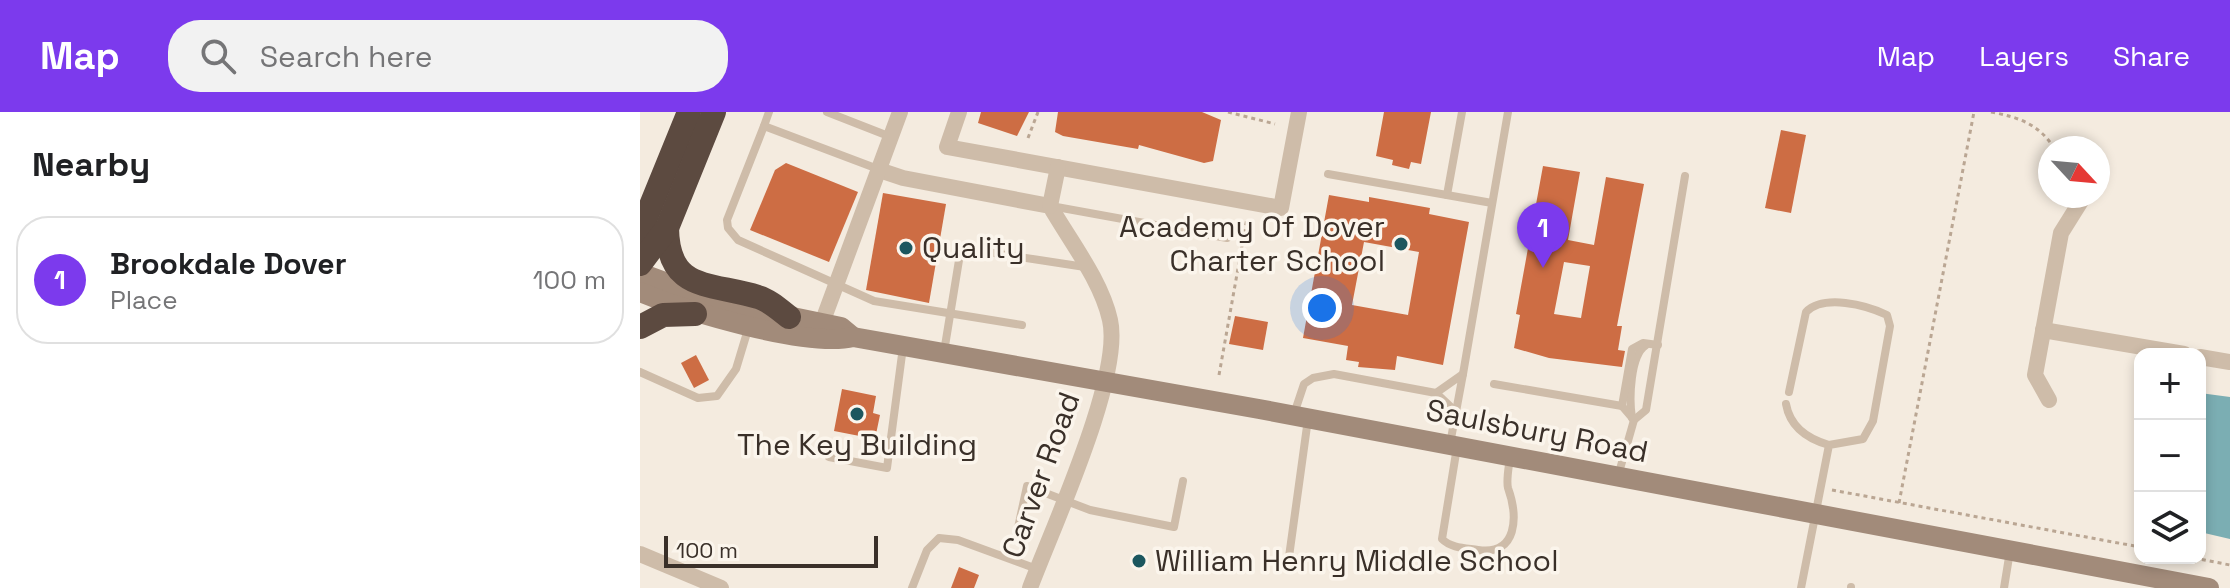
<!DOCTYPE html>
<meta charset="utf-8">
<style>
body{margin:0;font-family:"Space Grotesk",sans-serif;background:#f2f2f2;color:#202124}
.controls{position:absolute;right:24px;bottom:24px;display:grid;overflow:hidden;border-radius:16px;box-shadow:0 4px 12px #0003}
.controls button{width:72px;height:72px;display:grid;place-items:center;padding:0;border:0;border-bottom:2px solid #e0e0e0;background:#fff;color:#202124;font:40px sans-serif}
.compass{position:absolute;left:1398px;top:24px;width:72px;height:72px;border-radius:50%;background:#fff;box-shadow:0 4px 12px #0003;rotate:116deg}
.scale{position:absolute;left:24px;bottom:20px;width:214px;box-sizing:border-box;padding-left:8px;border:4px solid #3a3029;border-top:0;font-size:22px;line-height:28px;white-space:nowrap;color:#3a3029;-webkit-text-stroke:6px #fbf5ec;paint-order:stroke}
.you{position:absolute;left:682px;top:196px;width:28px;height:28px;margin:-20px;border:6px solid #fff;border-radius:50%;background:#1a73e8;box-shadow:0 0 0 12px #1a73e833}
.badge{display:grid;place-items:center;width:52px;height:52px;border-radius:50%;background:#7c3aed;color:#fff;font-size:26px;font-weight:700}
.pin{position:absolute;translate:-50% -66px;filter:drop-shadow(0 2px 4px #0008)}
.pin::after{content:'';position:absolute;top:42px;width:28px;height:24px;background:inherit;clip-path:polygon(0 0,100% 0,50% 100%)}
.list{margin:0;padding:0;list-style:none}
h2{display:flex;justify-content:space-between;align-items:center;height:104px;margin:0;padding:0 32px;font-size:34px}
h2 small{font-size:26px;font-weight:400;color:#757577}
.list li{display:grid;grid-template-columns:52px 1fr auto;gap:24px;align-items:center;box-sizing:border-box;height:128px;margin:0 16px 16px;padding:0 16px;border:2px solid #e0e0e0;border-radius:32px}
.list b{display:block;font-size:30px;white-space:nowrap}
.list p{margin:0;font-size:26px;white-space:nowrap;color:#757577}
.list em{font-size:26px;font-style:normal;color:#757577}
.icon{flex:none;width:44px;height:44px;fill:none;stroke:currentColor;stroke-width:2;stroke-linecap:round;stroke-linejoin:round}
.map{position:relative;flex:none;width:1590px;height:476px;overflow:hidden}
header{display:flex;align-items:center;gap:48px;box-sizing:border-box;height:112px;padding:0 40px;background:#7c3aed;color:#fff}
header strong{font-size:38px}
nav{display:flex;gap:44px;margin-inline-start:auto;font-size:28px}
.search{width:560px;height:72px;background:#f2f2f2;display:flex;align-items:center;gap:20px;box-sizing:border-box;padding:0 28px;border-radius:32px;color:#757577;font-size:30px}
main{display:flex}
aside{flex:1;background:#fff}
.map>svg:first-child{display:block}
.water{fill:#7baeb3}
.building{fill:#cd6d44;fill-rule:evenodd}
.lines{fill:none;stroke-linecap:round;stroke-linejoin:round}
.path{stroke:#baa693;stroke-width:3;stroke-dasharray:4 4;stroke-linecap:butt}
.lane{stroke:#cebca9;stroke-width:8}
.street{stroke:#cebca9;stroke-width:16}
.secondary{stroke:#a28b7a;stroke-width:20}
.highway{stroke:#5c4a40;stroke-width:24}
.poi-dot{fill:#1c575f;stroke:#fbf5ec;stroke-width:3}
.labels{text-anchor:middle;stroke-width:7;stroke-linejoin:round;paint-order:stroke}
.poi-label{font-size:30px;fill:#3a3029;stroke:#fbf5ec;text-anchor:start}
.street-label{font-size:30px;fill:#3a3029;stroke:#fbf5ec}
</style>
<header>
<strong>Map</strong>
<div class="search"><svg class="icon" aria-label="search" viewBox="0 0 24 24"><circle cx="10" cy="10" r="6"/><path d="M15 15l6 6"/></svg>Search here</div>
<nav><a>Map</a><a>Layers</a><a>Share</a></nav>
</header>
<main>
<aside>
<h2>Nearby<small></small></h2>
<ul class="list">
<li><span class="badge">1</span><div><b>Brookdale Dover</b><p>Place</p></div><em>100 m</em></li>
</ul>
</aside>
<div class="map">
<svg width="1590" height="476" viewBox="0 0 1590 476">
<rect width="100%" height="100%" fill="#f4ebdf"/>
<path class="water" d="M1560 281 1590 285V427L1560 420Z"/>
<g class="building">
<path d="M341 0H389L377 24 338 11Z"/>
<path d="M418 0H562L581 8 573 49 564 51 499 33 498 37 423 24 415 20Z"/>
<path d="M744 0H791L781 52 771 50 769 57 752 53 753 48 736 44Z"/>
<path d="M1141 18 1166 23 1151 101 1125 96Z"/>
<path d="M146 51 218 80 189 150 110 118 135 58Z"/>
<path d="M903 54 940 60 928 128 954 133 966 65 1004 72 977 214H982L978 238 985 239 982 255 909 246 874 236 880 203 876 202ZM924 150 950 154 941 206 914 202Z"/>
<path d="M243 81 306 92 289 191 226 178Z"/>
<path d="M689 83 729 90V85L790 96 789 102 829 110 803 253 757 244 755 258 718 255 719 250 706 248 708 234 663 226ZM724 130 779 140 768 203 712 193Z"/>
<path d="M595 204 628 210 623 238 589 232Z"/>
<path d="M56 243 69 268 54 276 41 251Z"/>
<path d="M202 277 236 284 233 301 240 303 235 327 194 319Z"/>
<path d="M319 455 339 463 334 476H311Z"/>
</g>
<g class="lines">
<g class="path">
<path d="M588 0 635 12"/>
<path d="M1351 0C1378 5 1399 12 1414 36"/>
<path d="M388 26 398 0"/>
<path d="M579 263 607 106"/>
<path d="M1192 378 1500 435"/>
<path d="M1259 391 1334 0"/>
<path d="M1554 446 1590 453"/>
</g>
<g class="lane">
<path d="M187 0 251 25"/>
<path d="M124 14 129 0"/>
<path d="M238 57 124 14 87 108 88 116 98 128 234 189 382 213"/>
<path d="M688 62 852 91"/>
<path d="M807 83 822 0"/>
<path d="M411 94 587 126"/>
<path d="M304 240 321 136 445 155"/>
<path d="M0 260 58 286 77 284 96 257 109 214"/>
<path d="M823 262 868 0"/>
<path d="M854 272 982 294"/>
<path d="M1149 280 1166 200C1184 182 1226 193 1247 203L1250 214 1233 309 1223 327 1189 333 1161 476"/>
<path d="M796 281 823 262 810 332"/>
<path d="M1146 292C1150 315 1168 327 1189 333"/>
<path d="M654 302 664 272 673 266 694 262 796 281 816 300"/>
<path d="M992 306C989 287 990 243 1006 233"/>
<path d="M994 308 982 294 992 237 1003 231 1018 233"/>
<path d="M817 335 802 427C811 436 825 436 838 438 878 444 878 404 868 376 866 368 869 354 870 345"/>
<path d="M189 345 247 356 263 235"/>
<path d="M978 364 994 308 1006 298 1045 64"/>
<path d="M376 425 387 374 450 398 534 415 543 369"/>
<path d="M648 452 668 307"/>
<path d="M272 476 287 438 299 426 318 428 397 457"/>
<path d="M1211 476V475"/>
<path d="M1364 476 1370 439"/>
</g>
<g class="street">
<path d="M319 0 307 35 641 96 659 0"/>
<path d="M239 58 263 66 410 94C430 129 461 168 470 208 483 264 412 417 390 476"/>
<path d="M410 94 418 55"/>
<path d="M182 211 260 0"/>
<path d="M1403 218 1544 242"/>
<path d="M1560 245 1590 250"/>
<path d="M1409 288 1395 263 1421 121 1441 89"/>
<path d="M0 442 81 476"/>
</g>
<g class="secondary">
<path d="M0 161 79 190 201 215 213 225"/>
<path d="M0 180C46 199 167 236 213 225L619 297 1569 476"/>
</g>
<g class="highway">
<path d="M27 116C28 180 69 170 118 185 129 188 140 198 149 205"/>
<path d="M0 133 5 108 49 0"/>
<path d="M0 152 27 116 74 0"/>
<path d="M0 215 23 203 55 202"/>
</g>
</g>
<g class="poi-dot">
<circle cx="761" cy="132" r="8"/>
<circle cx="266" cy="136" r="8"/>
<circle cx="217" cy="302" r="8"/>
<circle cx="499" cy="449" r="8"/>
</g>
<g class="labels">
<g class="poi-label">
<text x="745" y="125" text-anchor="end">Academy Of Dover<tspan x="745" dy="34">Charter School</tspan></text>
<text x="282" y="146">Quality</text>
<text x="217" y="343" text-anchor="middle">The Key Building</text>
<text x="515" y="459">William Henry Middle School</text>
</g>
<g class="street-label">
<text transform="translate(897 319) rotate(11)" y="10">Saulsbury Road</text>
<text transform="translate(401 363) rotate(-70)" y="10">Carver Road</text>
</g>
</g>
</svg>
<div class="controls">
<button>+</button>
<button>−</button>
<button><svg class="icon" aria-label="layers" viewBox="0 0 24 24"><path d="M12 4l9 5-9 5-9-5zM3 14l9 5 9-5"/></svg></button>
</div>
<svg class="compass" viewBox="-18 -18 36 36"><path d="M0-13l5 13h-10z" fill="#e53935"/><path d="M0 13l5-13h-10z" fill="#757577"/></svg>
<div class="scale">100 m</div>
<div class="you"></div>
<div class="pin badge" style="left:903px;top:156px">1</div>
</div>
</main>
